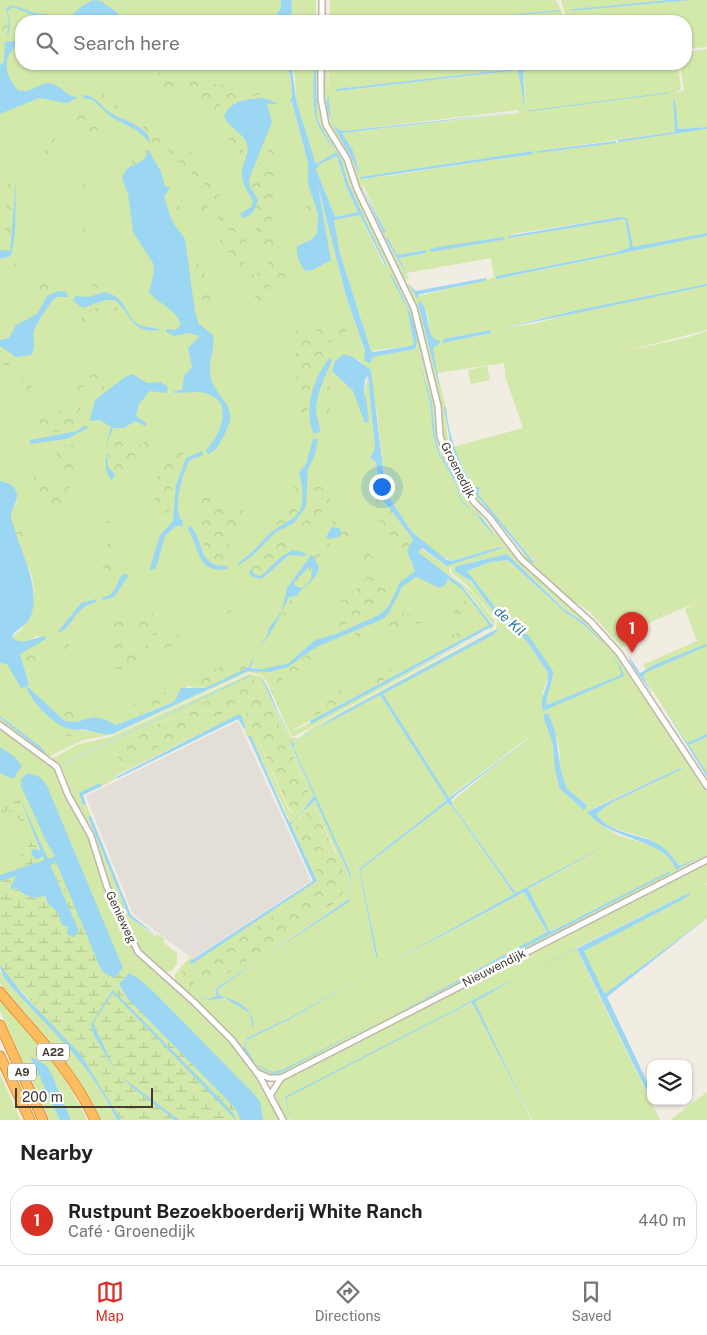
<!DOCTYPE html>
<meta charset="utf-8">
<style>
body{margin:0;font-family:"Public Sans",sans-serif;background:#f2f2f2;color:#222}
.controls{position:absolute;right:15px;bottom:15px;display:grid;overflow:hidden;border-radius:10px;box-shadow:0 1px 4px #0004}
.controls button{width:45px;height:45px;display:grid;place-items:center;padding:0;border:0;border-bottom:1px solid #e0e0e0;background:#fff;color:#222;font:25px sans-serif}
.scale{position:absolute;left:15px;bottom:12px;width:138px;box-sizing:border-box;padding-left:5px;border:2px solid #443c33;border-top:0;font-size:14px;line-height:18px;white-space:nowrap;color:#443c33;-webkit-text-stroke:4px #fff;paint-order:stroke}
.you{position:absolute;left:381px;top:486px;width:18px;height:18px;margin:-12px;border:4px solid #fff;border-radius:50%;background:#1a73e8;box-shadow:0 0 0 8px #1a73e833}
.badge{display:grid;place-items:center;width:32px;height:32px;border-radius:50%;background:#d93025;color:#fff;font-size:16px;font-weight:700}
.pin{position:absolute;translate:-50% -41px;filter:drop-shadow(0 1px 2px #0008)}
.pin::after{content:'';position:absolute;top:26px;width:18px;height:15px;background:inherit;clip-path:polygon(0 0,100% 0,50% 100%)}
.list{margin:0;padding:0;list-style:none}
h2{display:flex;justify-content:space-between;align-items:center;height:65px;margin:0;padding:0 20px;font-size:21px}
h2 small{font-size:16px;font-weight:400;color:#767676}
.list li{display:grid;grid-template-columns:32px 1fr auto;gap:15px;align-items:center;box-sizing:border-box;height:70px;margin:0 10px 10px;padding:0 10px;border:1px solid #e0e0e0;border-radius:20px}
.list b{display:block;font-size:19px;white-space:nowrap}
.list p{margin:0;font-size:16px;white-space:nowrap;color:#767676}
.list em{font-size:16px;font-style:normal;color:#767676}
.icon{flex:none;width:28px;height:28px;fill:none;stroke:currentColor;stroke-width:2;stroke-linecap:round;stroke-linejoin:round}
.map{position:relative;flex:none;width:707px;height:1120px;overflow:hidden}
.search{position:absolute;background:#fff;box-shadow:0 1px 4px #0004;left:15px;right:15px;top:15px;height:55px;display:flex;align-items:center;gap:12px;box-sizing:border-box;padding:0 18px;border-radius:20px;color:#767676;font-size:19px}
.sheet{height:145px;background:#fff}
nav{display:flex;justify-content:space-around;align-items:center;box-sizing:border-box;height:70px;border-top:1px solid #e0e0e0;background:#fff;font-size:14px;color:#767676}
nav a{display:grid;justify-items:center;gap:2px}
nav .on{color:#d93025}
.map>svg:first-child{display:block}
.industrial{fill:#e4ded8}
.green{fill:#d2e9a9;fill-rule:evenodd}
.forest{fill:url(#forest-crowns)}
.wetland{fill:url(#wetland-marsh)}
.parking{fill:#e3dfdc}
.water{fill:#9bd7f3;fill-rule:evenodd}
.lines{fill:none;stroke-linecap:round;stroke-linejoin:round}
.stream{stroke:#9bd7f3;stroke-width:1}
.street-casing{stroke:#c1b6a8;stroke-width:8}
.highway-casing{stroke:#e4912b;stroke-width:11}
.street{stroke:#fff;stroke-width:5}
.highway{stroke:#ffbd62;stroke-width:9}
.labels{text-anchor:middle;stroke-width:5;stroke-linejoin:round;paint-order:stroke}
.shield{fill:#fff;stroke:#7c7670;stroke-width:1}
.shield-label{font-size:11px;font-weight:bold;fill:#443c33}
.street-label{font-size:12px;fill:#443c33;stroke:#fff}
.water-label{font-size:14px;font-style:italic;fill:#2679a5;stroke:#fff}
</style>
<div class="map">
<svg width="707" height="1120" viewBox="0 0 707 1120">
<defs>
<pattern id="forest-crowns" width="20" height="18" patternUnits="userSpaceOnUse" patternTransform="scale(1.25)"><rect width="20" height="18" fill="#d2e9a9"/><path d="M2 6a3 3 0 1 1 6 0M12 15a3 3 0 1 1 6 0" fill="none" stroke="#b6c992"/></pattern>
<pattern id="wetland-marsh" width="20" height="14" patternUnits="userSpaceOnUse" patternTransform="scale(1.25)"><rect width="20" height="14" fill="#d2e9a9"/><path d="M1 5h8M5 5V1M11 12h8M15 12V8" fill="none" stroke="#b6c992"/></pattern>
</defs>
<rect width="100%" height="100%" fill="#f2ede3"/>
<path class="industrial" d="M238 721 311 881 193 959 133 914 86 796Z"/>
<g class="green">
<path d="M0 0H281L280 9 272 21H21V64H287L291 79 292 102 308 163V184L318 214 317 233 311 240 298 246 305 271 313 270 331 260 318 186 346 296 369 364 373 357 415 349 417 346 406 301 391 274 407 308 414 345 371 351 340 253 334 220 360 215 384 266H386L348 183 341 159 323 131 317 118 316 64H319L320 117 344 157 412 308 436 405 445 456 469 501 508 548 532 572 529 575 507 554 457 566 460 573 477 588 494 612 526 640 548 671 549 676 543 691V710L547 709V693L553 678V671L521 629 499 612 466 571 490 562 508 560 565 612 584 625 606 649 585 623 566 610 570 606 614 651 707 791V858L278 1077H267L256 1070 175 984V974L190 957 193 960 192 964 317 881 251 736 248 739 244 729 246 727 240 714 115 776V779L102 786 101 783 79 794 83 805 86 804 91 816 88 818 129 917 155 936 157 934 165 939 163 942 177 953V964L171 971 162 972 139 950 105 877 93 840 61 775 63 773 74 798 62 768 51 759 77 745 113 736 249 674 261 676 264 680 290 735 292 738H298L315 726 496 629 497 621 467 585 452 573 451 566 449 570 450 574 472 592 495 621 493 628 293 737 290 733 489 630 492 623C481 612 474 597 462 586 449 573 432 566 418 552L420 548 447 566 503 548 500 547 452 561 437 554 412 532 386 493 377 413 368 369 359 360 335 361 332 371 353 391 358 402 364 395 368 375 375 448 370 458 376 461 380 494 413 539 407 551 415 572 446 581 448 579 463 590 490 625 291 731 267 679V682L262 675 249 672 115 734 83 740 48 757 0 723V718L48 753 0 716V652L26 687 57 722 79 730 113 734 248 671 263 669 251 667 254 655 249 667C232 674 206 694 188 686L177 695 174 702 116 725 104 719 93 717 76 722 65 721 27 686 29 683 20 654 41 637 37 636C29 641 19 646 12 637L22 629 32 611 34 591 32 576 14 534 10 514 17 501 16 491 7 482 0 481V259L11 256 0 250ZM419 355 432 403 435 436 440 454 455 477 461 499 472 511 482 518 498 541 478 517 460 499 456 483 439 455 433 436 430 403ZM502 627 493 635 413 676ZM250 675 70 761 60 765 56 761 61 764ZM413 676 382 694 448 798 540 729 451 802 516 893 590 855 527 890 550 932 670 872 388 1018 547 933 524 892 390 964 514 894 452 806 447 803 360 870 378 958 376 957 359 869 447 800 380 695 306 735 293 746 351 874 349 902 267 954 349 899 350 876 315 800 298 815 314 796 289 741 294 744 338 715ZM262 679 279 712 288 738ZM259 685 303 778 293 812 289 811 242 704 122 764 110 748 193 707ZM548 713 559 747 561 771 567 789 587 805 584 809 558 783ZM680 768 681 769 611 803 596 814C610 834 639 831 658 844 666 849 674 859 680 866L704 856 676 870C669 846 641 843 620 836 611 832 602 825 593 819L590 810ZM314 806 336 852 341 899 209 986V993L201 966 322 882 297 826H303L299 819ZM261 959 217 990 220 996C231 998 255 1008 252 1022L250 1013C235 1000 227 996 208 1000L199 995 208 999 217 996 215 989ZM372 972 292 1018 247 1040 245 1047 254 1061 243 1048 247 1038 291 1017Z"/>
<path d="M292 0H316V21H291Z"/>
<path d="M330 0H556L562 12 563 21H462L528 15H519L452 21H330Z"/>
<path d="M561 0H707V47L686 49V21H567Z"/>
<path d="M707 49V127L678 129 673 101 675 132 537 151 569 149 707 129V233L635 248 631 246 627 218 620 217 512 234 509 238 625 219 630 247 614 253 496 276 502 278 707 236V284L573 311 502 328 533 324 578 312 707 286V330L622 352 689 337 707 331V734L687 743 643 676 645 673 706 646 645 670 644 664 697 641 685 609 696 603 659 614 612 633 624 647H621L590 612 570 598 539 568 535 570C499 536 462 493 445 446 441 435 443 423 441 412 434 370 425 325 405 287L409 283 418 296 487 280 494 277 491 258 406 273 399 258 426 253 425 250 397 255 388 238 386 240 409 279 403 280 324 114 322 64H327L328 92 329 64H559L337 89V91L519 70 526 106 523 71 566 64H678L681 89 675 93 684 90 680 64H686V52ZM329 96C330 107 328 128 343 131L518 110 519 113 342 133 353 152 359 170 357 171 349 150 329 118ZM533 151 532 154 387 176 361 177ZM362 183 386 232 384 234 363 192ZM504 237 505 239 501 240 431 252V249ZM418 304 427 311 430 336 438 344 433 348 437 373 504 363 506 379 523 428 453 447 474 487H480L478 494 483 502 534 561 521 552 481 502 451 447 447 434 445 402ZM491 330V333L444 342V339Z"/>
<path d="M291 64H314L316 120 322 134 336 152 316 164 296 100 295 78Z"/>
<path d="M337 156 346 186 358 212 335 217 316 169 320 164Z"/>
<path d="M487 366 490 380 471 384 468 370Z"/>
<path d="M0 727 51 764 56 770 84 825 100 873 136 953 225 1036 263 1084 282 1120H121L97 1078 0 966Z"/>
<path d="M707 737V773L689 745Z"/>
<path d="M707 862V883L701 886 707 884V918L606 993H604L584 953 585 949 680 901 690 895 689 893 576 948 660 1120H532L475 1002 518 977 408 1034 473 1002 531 1120H291L289 1114 290 1120H285L274 1092 277 1085 286 1077Z"/>
<path d="M0 971C19 995 40 1015 61 1037 84 1061 102 1090 117 1120H101C77 1066 35 1025 0 983Z"/>
<path d="M0 997C33 1036 66 1073 87 1120H71C58 1093 58 1073 31 1057L60 1120H50L0 1011Z"/>
<path d="M0 1074 18 1114 21 1120H0Z"/>
<path d="M707 1092V1120H670Z"/>
</g>
<g class="forest">
<path d="M6 9 9 21 7 35 2 37 0 11Z"/>
<path d="M163 71 183 79 191 77 213 84 228 85 238 95 248 92 253 95 259 92H274L276 97 269 94 229 99 221 103 216 111 189 97 181 90 159 87 148 78Z"/>
<path d="M93 91C106 94 115 101 123 112L122 114 116 116C105 110 100 99 89 96Z"/>
<path d="M87 110C101 124 100 126 91 144L88 143 84 132 81 133 82 138 80 139 76 130 69 127V122L75 112Z"/>
<path d="M149 120 157 122 171 137 193 154 226 206 213 199 210 188 187 170 169 151 151 141 143 130 144 123Z"/>
<path d="M49 132 53 134 57 143 54 145V148L59 151 57 158 48 165 45 162V141L34 138Z"/>
<path d="M232 133C242 139 248 150 238 159L232 157 226 147Z"/>
<path d="M269 149 273 150 276 158 271 216 277 257 289 287 284 290 275 284 272 275 268 272V264L251 213 258 199 249 182Z"/>
<path d="M148 150C147 162 141 162 132 165L131 162 144 151Z"/>
<path d="M172 161 206 190 205 193 180 182Z"/>
<path d="M84 167 89 173V190L87 194 84 192 79 168Z"/>
<path d="M15 181 10 251 0 250V244H4L8 182Z"/>
<path d="M309 189 317 206 315 222 308 225 305 204Z"/>
<path d="M176 200 189 226V235L171 206 172 201Z"/>
<path d="M203 205 208 206 211 216 238 245 246 267 252 274 282 293 271 297 261 308C253 294 247 279 238 267 227 249 207 227 201 208Z"/>
<path d="M212 206C230 218 244 227 248 249L246 254C239 237 215 221 212 206Z"/>
<path d="M82 213 85 216V235L81 225Z"/>
<path d="M1 258 17 259 15 268 11 267 0 273Z"/>
<path d="M198 262 203 267 215 312V320L211 321 207 317 206 307 202 302 203 291 197 281 199 271 196 266Z"/>
<path d="M251 263 261 268 266 279 258 275 250 264Z"/>
<path d="M95 270 103 285 104 292 91 296 92 276Z"/>
<path d="M49 276 55 283 54 289 45 293 39 301 35 302 38 286Z"/>
<path d="M110 303 117 306 119 314 117 319 98 318 83 322 80 315 103 304Z"/>
<path d="M301 322 329 350C309 376 308 394 307 425L303 422 301 413V394L293 362 299 345 296 330Z"/>
<path d="M311 326 335 330 344 326 347 331 342 338 329 343Z"/>
<path d="M10 352 16 357H23L28 364 19 370 10 365H0V356Z"/>
<path d="M90 366C101 371 102 381 105 392L97 398 94 378 86 377 82 391 74 390 79 368Z"/>
<path d="M30 375 33 399 29 403 25 401 21 378Z"/>
<path d="M329 381 331 392 328 424 323 428V404Z"/>
<path d="M79 402 82 422 64 431 40 434 36 422 41 418Z"/>
<path d="M113 432H120L127 450 131 451 149 439 151 443C142 455 124 460 122 476L118 478 119 472 112 469C106 457 107 444 113 432Z"/>
<path d="M71 444 77 447 66 502 59 504 58 509 68 516V525L53 517 44 506 32 472 35 471 48 490 54 492C73 482 60 461 53 447Z"/>
<path d="M179 449H185L174 473 168 517 153 497 156 478Z"/>
<path d="M316 477 345 522 360 539 340 544 332 537H339L341 531 333 527 332 512 326 507 305 530 300 525C320 514 312 495 316 477Z"/>
<path d="M299 478C302 482 302 488 303 493 305 513 288 521 274 530Z"/>
<path d="M371 492 380 494 413 539 407 551C394 540 369 512 369 495Z"/>
<path d="M203 495H206L215 504 245 511 222 562 216 561C197 543 199 520 203 495Z"/>
<path d="M109 519V532L112 536C110 548 116 560 116 573L110 579 104 576 103 568 107 549 105 523Z"/>
<path d="M19 531 22 532 28 551 24 556 14 534Z"/>
<path d="M286 534 290 542 288 548 261 574 255 573 252 567 254 564Z"/>
<path d="M325 538 332 541 318 559H314L312 554Z"/>
<path d="M368 549 373 559 371 562 365 563 363 554Z"/>
<path d="M374 565 390 588 380 609 335 629 329 628 327 625 339 611 341 600 362 585Z"/>
<path d="M539 566 577 602 574 605 535 570Z"/>
<path d="M309 567 312 568 311 580 301 589 295 585 294 582Z"/>
<path d="M532 572 570 606 566 610 529 575Z"/>
<path d="M234 592 240 600 233 610 210 626 198 622 223 607Z"/>
<path d="M459 598 465 599 469 604 468 609 455 617 454 604Z"/>
<path d="M288 599 297 603C295 612 282 633 274 636L270 630 284 611Z"/>
<path d="M698 602 636 628 635 625 622 630 627 646 624 647 612 633 659 614Z"/>
<path d="M145 610 151 611 161 628 156 635H144L139 622Z"/>
<path d="M405 613 415 615 425 621 400 630 385 628 384 625 397 614Z"/>
<path d="M116 620 123 622 126 648 119 652C110 644 111 635 110 625Z"/>
<path d="M487 622 486 626 438 646 436 644 450 636Z"/>
<path d="M368 628 374 631C370 638 363 644 354 639L355 634Z"/>
<path d="M179 632 177 643 157 655 119 670 110 667 143 647Z"/>
<path d="M68 635 69 656 62 661 60 640Z"/>
<path d="M316 647V650L326 654C317 671 311 670 295 671L291 674 286 671 285 668 301 660Z"/>
<path d="M35 649 38 650 41 662 37 679 34 680 24 657 26 653Z"/>
<path d="M248 656 249 667 205 688 192 683C206 665 231 669 248 656Z"/>
<path d="M390 669 395 673 365 690 362 689C366 677 379 671 390 669Z"/>
<path d="M281 675 284 682 276 697 291 728 293 730 306 726 290 733 267 682 270 677Z"/>
<path d="M253 679C265 685 303 779 309 796L297 811H290L242 704 127 763 122 764 110 747Z"/>
<path d="M335 688 341 690 344 697 334 706 309 718 308 711C318 706 323 700 326 689Z"/>
<path d="M164 691 171 697 129 720 130 706Z"/>
<path d="M59 705 70 711 83 713V716C72 721 67 718 59 711Z"/>
<path d="M68 728 92 734 67 736 65 733Z"/>
<path d="M314 806 342 868 346 881 341 899 209 986V993L199 988 201 966 321 882 296 826H302L299 820Z"/>
<path d="M194 968V990L185 992 177 984 181 981V972Z"/>
</g>
<g class="wetland">
<path d="M18 798 28 823 21 821 8 810 0 814V809L15 802 14 800Z"/>
<path d="M35 838 40 852 33 848 30 851 42 856 45 860 8 872Z"/>
<path d="M53 862 58 865 66 890 103 972 114 978 118 974 124 977 119 984 122 992 235 1108 241 1120H236L233 1113 219 1098 113 991 92 1021 94 1035 115 1072 93 1023 113 993 225 1107 234 1120H179L122 1077 133 1088 175 1120H121L81 1055 9 977 0 965V881L18 875 13 882 16 888 30 897 45 895 48 904 57 911 61 925 68 927 67 932 71 935 79 931 51 867Z"/>
</g>
<path class="parking" d="M209 918 215 924 194 947 187 941V937L201 922Z"/>
<g class="water">
<path d="M93 0 101 1 129 21H64L33 15 13 7 7 11C11 18 11 30 7 36L9 21 6 9 12 5 35 13 70 17 82 6Z"/>
<path d="M281 0H292L291 21H272L280 9Z"/>
<path d="M670 0H692L569 11 574 9Z"/>
<path d="M557 10 562 11 452 21Z"/>
<path d="M15 41 17 45C1 59 5 75 18 90 33 95 40 80 53 84 64 88 65 96 78 97L67 103 39 98 0 114V65L4 62 5 42Z"/>
<path d="M287 64H291L292 68 296 100 316 164 336 152C329 142 321 134 317 122 313 113 312 69 316 64L317 118 323 131 341 159 348 183 386 264V267L360 215 334 220 340 253 371 351 374 352 414 345 407 308 390 275 391 274C399 287 424 335 415 349L373 357 370 364 364 360 365 351 346 296 318 186 331 260 313 270 305 271C300 264 296 255 297 246L311 240 317 233 318 214 308 184V163L292 102 289 101 292 98 291 79ZM337 156 346 186 358 212 335 217 316 169 320 164Z"/>
<path d="M559 64 566 65 523 71 525 109 518 70 337 91 336 89Z"/>
<path d="M83 95C98 96 100 107 111 113 122 120 151 127 150 143L138 131 111 117 93 100 83 98Z"/>
<path d="M329 95C330 107 328 128 343 131L520 112 342 133 353 151 359 171H357C352 151 318 113 329 95Z"/>
<path d="M264 98 279 104H267L272 122 249 179 250 187 258 199C256 208 252 217 242 218L240 214 251 207 253 201C249 193 242 185 242 175 241 164 250 155 247 144 243 132 228 128 224 116 230 100 249 99 264 98Z"/>
<path d="M673 100H675L678 129 707 127V129L618 142V140L675 132Z"/>
<path d="M616 141V143L537 153V151Z"/>
<path d="M148 149 161 172 165 186 170 188 164 197 172 221 185 239 195 312 199 324 213 335C216 348 207 362 211 378 218 403 242 404 223 437 219 445 216 451 208 454L206 450C220 436 236 401 205 393 197 391 183 393 174 393V391L182 390 184 376 192 367 188 348 200 336 188 333 175 336 166 332 167 329 176 330 181 324C175 308 158 304 149 292L154 271 153 263 133 232 128 194 122 179C126 159 146 169 148 149Z"/>
<path d="M533 151V154L361 179 360 177Z"/>
<path d="M16 180 15 233 11 256 0 259V250L10 251Z"/>
<path d="M360 183 386 232 384 234Z"/>
<path d="M620 217 627 218 633 247 707 233V236L496 279V276L614 253 630 247 625 219 509 238 508 236Z"/>
<path d="M504 237 505 239 502 240 431 252 430 249 438 247Z"/>
<path d="M388 238 397 255 426 250V253L399 258 409 279 386 239Z"/>
<path d="M486 278 487 280 480 282 421 294 418 295V299L409 285 416 291Z"/>
<path d="M707 284V286L500 329 573 311Z"/>
<path d="M58 291 66 292 69 297H56C51 301 36 324 34 331 32 339 37 347 31 355L16 357 0 346V340L9 338 16 325 37 314 47 296Z"/>
<path d="M104 292C128 297 123 314 138 324 145 328 155 327 161 330 132 335 132 315 115 300H105L83 308 73 301 75 296 89 297Z"/>
<path d="M420 301C432 312 423 338 440 341V343L433 348 440 389 418 304Z"/>
<path d="M491 330V333L443 343V339Z"/>
<path d="M344 354 353 357 371 370 386 493 412 532 447 560 452 561 500 547 503 548 447 566 422 548 418 552 462 586 493 626 311 724 310 721 489 625 463 590 448 579 445 585 440 588 416 577 402 587 389 613 383 619 316 647 288 667 269 672 248 671 112 734C102 735 96 732 86 730 81 729 76 730 70 729 53 725 32 702 26 687L21 688 7 664 0 663V481C6 482 13 484 16 491 20 501 11 507 11 516 10 519 13 523 14 527 21 554 37 578 33 608 30 628 16 627 12 637 21 647 34 637 45 636L46 639 20 654 29 684 27 686 65 721 76 722 93 717 104 719 116 725 174 702 181 688H205L249 667 254 654 251 668 263 669 289 663 315 640 336 634 379 615 389 606 400 582 415 571 407 551 413 539 380 496 376 462 370 458 375 448 368 376 365 379 364 395 366 398 369 421 365 423 353 391 332 371 335 361Z"/>
<path d="M418 355 432 403 435 436 440 454 455 477 461 499 472 511 482 518 498 541 478 517 460 500 456 483 439 455 433 436 430 403Z"/>
<path d="M330 358 332 360C325 377 316 394 316 412 317 419 320 425 320 432L314 434C303 414 313 375 330 358Z"/>
<path d="M133 374 147 383 160 382 167 386 168 390 166 393 150 391 139 404 136 416 147 424 145 426 135 421 124 428H113L106 446 108 467 115 474 112 480C101 472 107 440 111 427L100 420 90 421V419L95 400 125 377Z"/>
<path d="M444 407H446C449 437 458 462 474 487H480L478 494 534 562 532 563 476 495 451 447Z"/>
<path d="M85 425 88 428 66 439 30 444V440L77 431Z"/>
<path d="M313 439H318L315 455 308 469 306 507 294 523 276 532 252 556 239 565 238 563C251 555 259 544 269 534 276 528 284 524 292 519 307 509 303 488 299 473L306 464Z"/>
<path d="M202 451 203 455 190 460C183 471 171 512 183 521L182 526H176L165 536 156 568 149 571 160 535 173 521 176 485 186 458Z"/>
<path d="M190 525C206 543 196 567 228 566L227 569C196 574 200 548 188 529Z"/>
<path d="M332 527 339 528 341 531 339 537 329 539 326 537Z"/>
<path d="M293 550 305 553 306 556 289 555 262 579 253 577 249 573 251 568 255 575 261 576 282 556Z"/>
<path d="M312 554 319 567C317 582 303 585 297 596L289 597C284 608 268 641 260 646L267 636 269 628 282 611 287 588ZM309 567 312 569 311 580 302 588 295 586 294 582Z"/>
<path d="M507 554 564 609 585 623 607 648 584 625 565 612 508 560 490 562 467 571 499 612 529 636 553 671C554 683 545 693 547 705L621 675 619 666 610 652 621 667 624 676 543 711C538 695 552 684 547 671L526 640 494 612 472 582 454 570 457 566Z"/>
<path d="M123 574 129 575 114 597 103 600 102 597C117 596 115 582 123 574Z"/>
<path d="M96 599 97 602C72 607 75 628 57 633L81 603Z"/>
<path d="M501 627 493 635 383 694 449 798 541 730 455 796 451 800 452 804 516 893 616 840 528 889 550 932 670 871V873L388 1018 547 932 524 892 389 964 514 894 452 806 447 803 360 870 378 958 376 957 359 869 447 800 380 695 306 735 293 746 351 874 349 902 267 955 349 899 350 876 315 800 298 816 314 796 289 740 294 744 338 715Z"/>
<path d="M706 644 707 646 645 673 643 676 652 693 632 665 628 655 640 673 656 664Z"/>
<path d="M251 675V676L60 765 61 764Z"/>
<path d="M261 677 267 686 289 738Z"/>
<path d="M657 697 687 743 707 734V737L689 745 707 773V777Z"/>
<path d="M548 713 555 731 561 771 567 789 587 805 584 810 560 789 555 770 553 745 543 715Z"/>
<path d="M239 714 241 715 246 728 244 729 238 719 118 778H114Z"/>
<path d="M0 716 41 747 47 755 0 718Z"/>
<path d="M248 736H251L288 820 291 823 295 820 291 825 317 881 192 964 189 962 313 881Z"/>
<path d="M0 747 15 757 22 766 13 779 0 773Z"/>
<path d="M680 768 682 769 611 803 596 814C610 834 638 833 658 844 668 850 673 858 680 866L707 854 676 870C667 838 609 841 587 812Z"/>
<path d="M27 773 40 777 47 786 123 968 114 978 103 972 100 967 56 862 51 864V867L79 931 74 937 67 934 68 927 62 925 57 911 48 904 45 895C33 901 24 895 16 888L11 890V885L17 876 0 881V875L45 860 42 856 37 860 31 854 33 848 40 851V849L19 796 47 857 50 859 55 856 45 839 21 786V780Z"/>
<path d="M100 783 102 786 83 795 86 804 83 805 79 793Z"/>
<path d="M91 816 131 915 157 936 129 917 88 817Z"/>
<path d="M689 893 690 895 680 901 584 951 604 993H606L707 918 607 997 651 1090V1100L577 949 525 974Z"/>
<path d="M261 959 217 990 220 996C237 1000 257 1009 253 1029L250 1013 225 998 208 1000 198 995 208 999 217 996 215 989Z"/>
<path d="M0 965 22 993 81 1055 121 1120H117C93 1068 58 1037 20 996 13 988 0 976 0 965Z"/>
<path d="M373 972 292 1018 247 1040 245 1047 255 1062 251 1060 243 1048 247 1038 291 1017Z"/>
<path d="M129 973 139 979 154 992 252 1092 260 1101 263 1120H241L235 1108 128 999 119 984Z"/>
<path d="M518 977 475 1002 532 1120 472 1002 286 1098 290 1120 285 1097Z"/>
<path d="M113 990 219 1098 233 1113 236 1120 113 993 93 1023 116 1072 94 1035 91 1024Z"/>
<path d="M382 1019 278 1074 271 1073 257 1066 258 1065 272 1072 282 1070Z"/>
<path d="M30 1056 47 1066 52 1075 71 1120H60Z"/>
<path d="M122 1077 179 1120H175L133 1088Z"/>
</g>
<g class="lines">
<path class="stream" d="M528 111 668 93"/>
<g class="street-casing">
<g id="street">
<path d="M322 21V0"/>
<path d="M321 64V99L326 125 347 159 357 189 414 308 438 406 440 436 446 453 464 485 474 502 489 517 521 559 591 622 619 653 707 786"/>
<path d="M0 725 57 767 68 795 91 836 107 887 138 952 194 1002 232 1040 260 1077 283 1120"/>
<path d="M258 1073 269 1078H281L707 860"/>
<path d="M271 1094 281 1078"/>
</g>
</g>
<g class="highway-casing">
<g id="highway">
<path d="M0 992C36 1036 70 1067 95 1120"/>
<path d="M0 1025 43 1120"/>
<path d="M0 1056 30 1120"/>
</g>
</g>
<use href="#street" class="street"/>
<use href="#highway" class="highway"/>
</g>
<g class="labels">
<g class="shield">
<rect x="37" y="1043.5" width="32" height="17" rx="4"/>
<rect x="8" y="1063.5" width="28" height="17" rx="4"/>
</g>
<g class="shield-label">
<text x="53" y="1056">A22</text>
<text x="22" y="1076">A9</text>
</g>
<g class="street-label">
<text transform="translate(458 470) rotate(63)" y="4">Groenedijk</text>
<text transform="translate(121 917) rotate(65)" y="4">Genieweg</text>
<text transform="translate(494 968) rotate(-27)" y="4">Nieuwendijk</text>
</g>
<g class="water-label">
<text transform="translate(510 621) rotate(42)" y="5">de Kil</text>
</g>
</g>
</svg>
<div class="controls">
<button><svg class="icon" aria-label="layers" viewBox="0 0 24 24"><path d="M12 4l9 5-9 5-9-5zM3 14l9 5 9-5"/></svg></button>
</div>
<div class="scale">200 m</div>
<div class="you"></div>
<div class="pin badge" style="left:632px;top:653px">1</div>
<div class="search"><svg class="icon" aria-label="search" viewBox="0 0 24 24"><circle cx="10" cy="10" r="6"/><path d="M15 15l6 6"/></svg>Search here</div>
</div>
<section class="sheet">
<h2>Nearby<small></small></h2>
<ul class="list">
<li><span class="badge">1</span><div><b>Rustpunt Bezoekboerderij White Ranch</b><p>Café · Groenedijk</p></div><em>440 m</em></li>
</ul>
</section>
<nav>
<a class="on"><svg class="icon" aria-label="map" viewBox="0 0 24 24"><path d="M3 6l6-2 6 2 6-2v14l-6 2-6-2-6 2zM9 4v14M15 6v14"/></svg>Map</a>
<a><svg class="icon" aria-label="directions" viewBox="0 0 24 24"><path d="M12 3l9 9-9 9-9-9zM9 14v-3h6M13 9l2 2-2 2"/></svg>Directions</a>
<a><svg class="icon" aria-label="saved" viewBox="0 0 24 24"><path d="M7 4h10v16l-5-4-5 4z"/></svg>Saved</a>
</nav>
